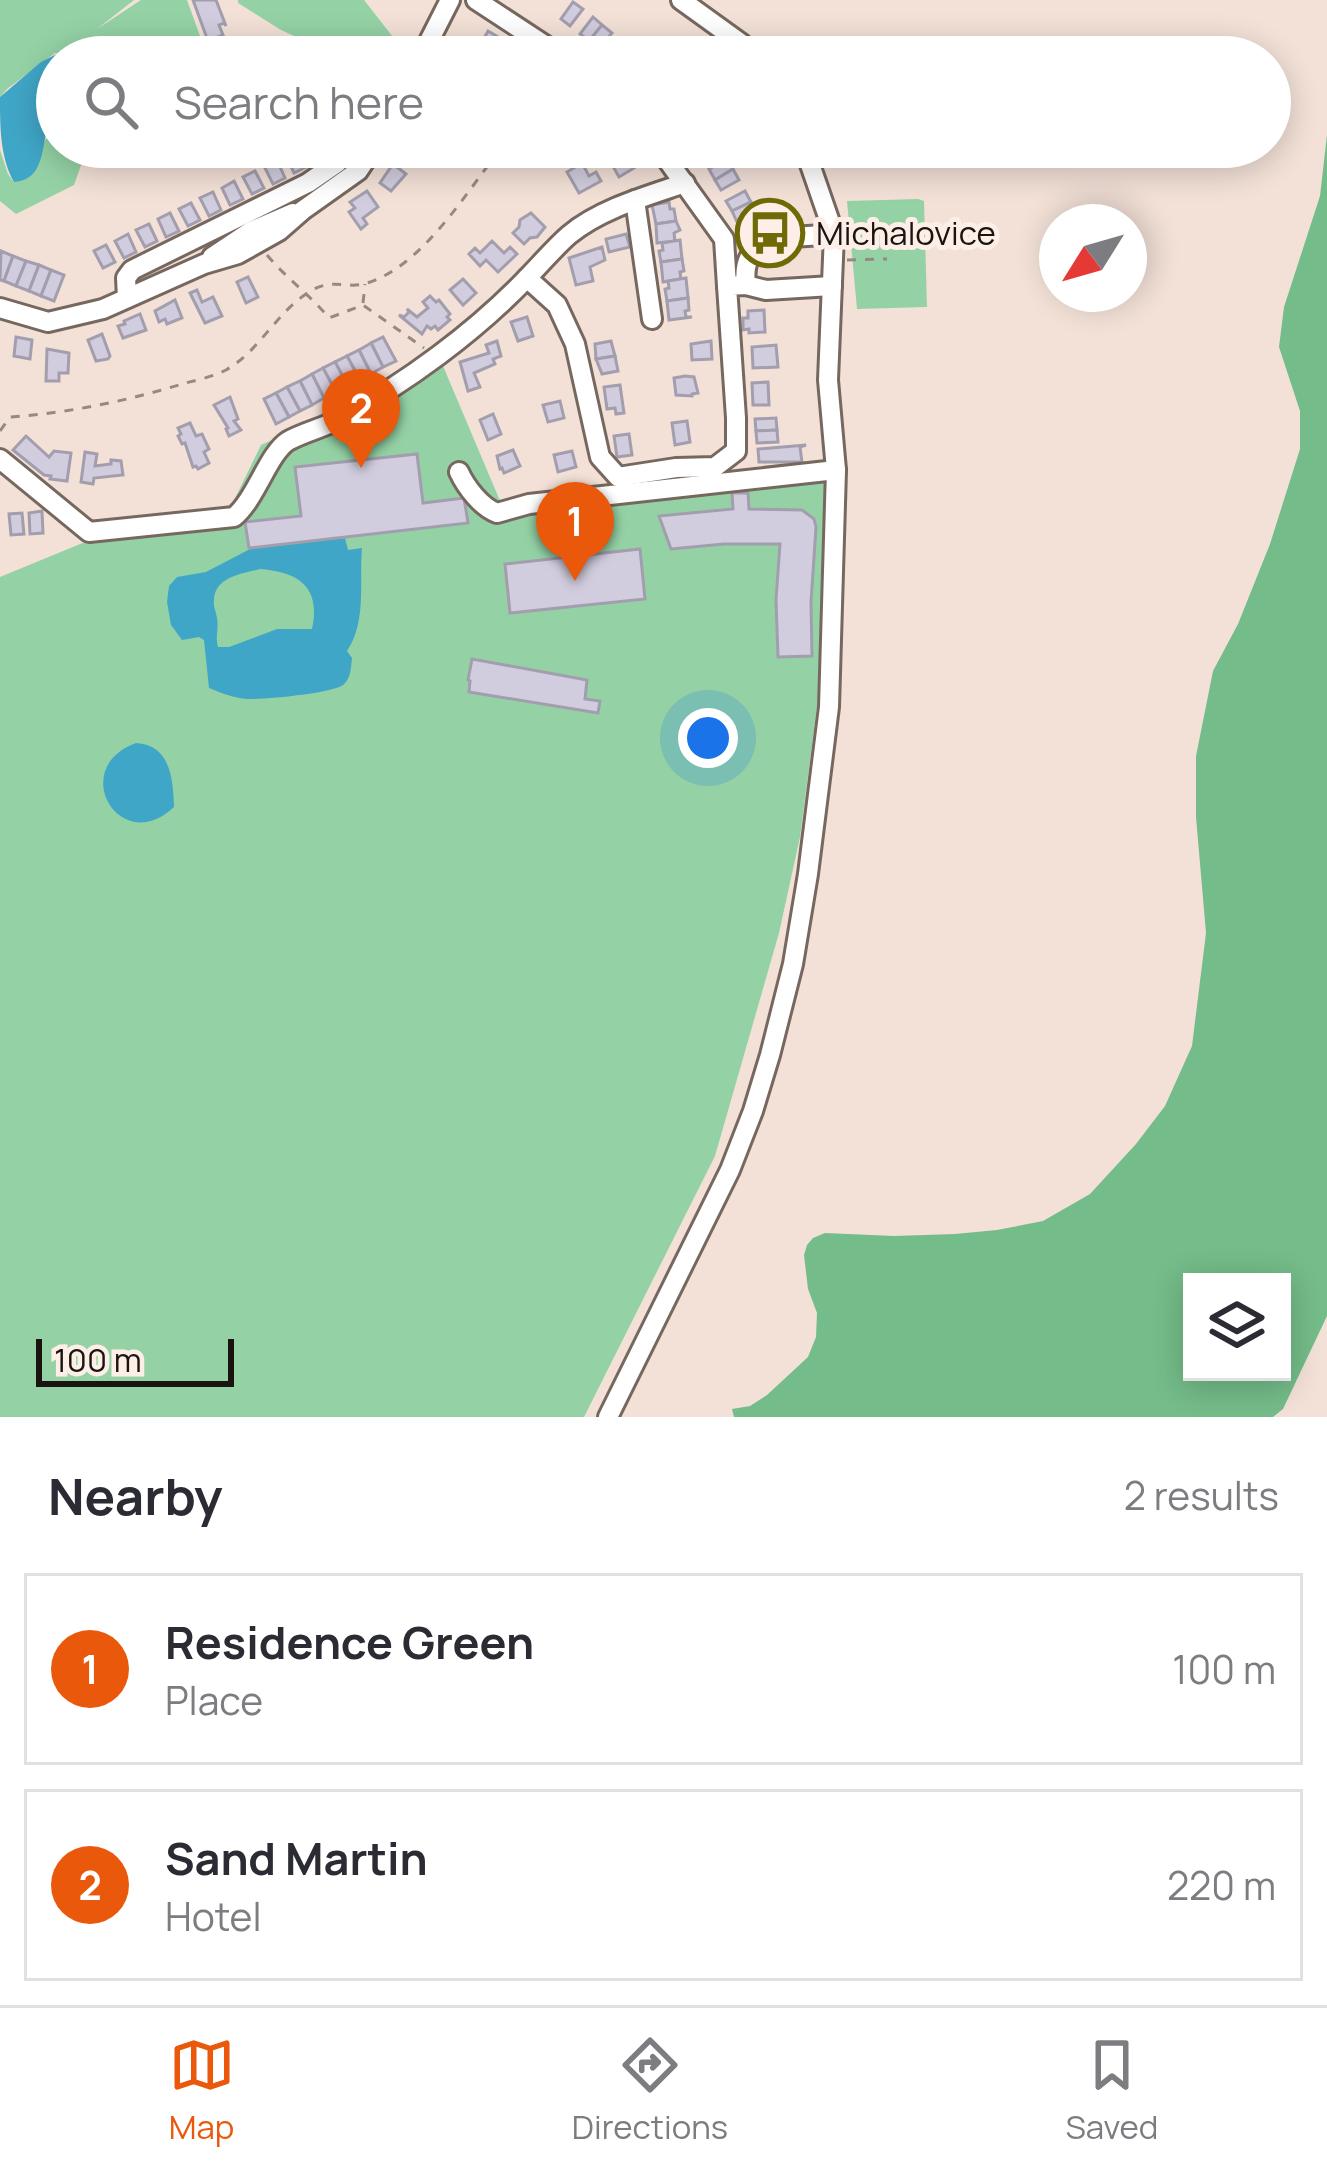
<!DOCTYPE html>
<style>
body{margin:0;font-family:Manrope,sans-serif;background:#f2f2f3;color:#2b2b33}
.controls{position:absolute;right:36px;bottom:36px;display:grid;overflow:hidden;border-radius:0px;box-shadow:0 6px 30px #0003}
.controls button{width:108px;height:108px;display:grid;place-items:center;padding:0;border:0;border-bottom:3px solid #e1e1e2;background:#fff;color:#2b2b33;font:60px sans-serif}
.compass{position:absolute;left:1039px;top:204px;width:108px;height:108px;border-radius:50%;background:#fff;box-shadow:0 6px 30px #0003;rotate:233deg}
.scale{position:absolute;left:36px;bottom:30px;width:198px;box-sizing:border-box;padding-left:12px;border:6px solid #1a1411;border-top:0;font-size:33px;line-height:42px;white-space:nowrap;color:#1a1411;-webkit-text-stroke:9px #fdefe7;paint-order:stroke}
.you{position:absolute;left:708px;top:738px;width:42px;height:42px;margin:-30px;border:9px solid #fff;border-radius:50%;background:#1a73e8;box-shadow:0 0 0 18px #1a73e833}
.badge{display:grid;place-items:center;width:78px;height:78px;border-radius:50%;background:#ea580c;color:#fff;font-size:39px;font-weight:700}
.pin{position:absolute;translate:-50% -99px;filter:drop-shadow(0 3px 6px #0008)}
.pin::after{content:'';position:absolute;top:63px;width:42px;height:36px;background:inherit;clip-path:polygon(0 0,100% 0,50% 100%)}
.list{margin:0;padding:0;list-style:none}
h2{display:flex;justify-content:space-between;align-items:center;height:156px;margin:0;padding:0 48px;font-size:51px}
h2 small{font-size:39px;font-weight:400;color:#7c7c81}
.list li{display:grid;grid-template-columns:78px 1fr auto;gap:36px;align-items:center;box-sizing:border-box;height:192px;margin:0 24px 24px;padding:0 24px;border:3px solid #e1e1e2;border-radius:0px}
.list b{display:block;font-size:45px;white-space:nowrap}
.list p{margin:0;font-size:39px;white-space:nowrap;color:#7c7c81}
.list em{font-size:39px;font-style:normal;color:#7c7c81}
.icon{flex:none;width:66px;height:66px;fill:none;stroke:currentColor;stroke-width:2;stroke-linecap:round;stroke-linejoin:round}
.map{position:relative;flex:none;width:1327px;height:1417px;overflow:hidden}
.search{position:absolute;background:#fff;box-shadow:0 6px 30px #0003;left:36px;right:36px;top:36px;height:132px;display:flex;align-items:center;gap:30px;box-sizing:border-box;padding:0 42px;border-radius:66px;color:#7c7c81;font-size:45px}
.sheet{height:588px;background:#fff}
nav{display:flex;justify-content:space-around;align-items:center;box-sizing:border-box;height:168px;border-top:3px solid #e1e1e2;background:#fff;font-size:33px;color:#7c7c81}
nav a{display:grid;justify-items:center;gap:6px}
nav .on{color:#ea580c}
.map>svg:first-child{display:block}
.green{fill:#94d2a5}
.forest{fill:#74bc89;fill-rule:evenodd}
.water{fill:#40a6c7;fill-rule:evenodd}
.building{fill:#d2cdde;stroke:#a39eae;stroke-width:3}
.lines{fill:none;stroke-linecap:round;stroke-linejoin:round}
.minor-casing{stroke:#77685f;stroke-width:24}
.path{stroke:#968982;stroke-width:3;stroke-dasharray:9 9;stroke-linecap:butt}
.minor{stroke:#fff;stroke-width:18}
.labels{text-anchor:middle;stroke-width:10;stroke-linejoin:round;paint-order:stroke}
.poi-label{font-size:33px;fill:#1a1411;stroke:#fdefe7;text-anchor:start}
</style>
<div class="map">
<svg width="1327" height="1417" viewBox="0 0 1327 1417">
<rect width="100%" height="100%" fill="#f3e1d7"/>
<g class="green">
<path d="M0 0H134L97 29 141 0H187L204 47 197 57H78L55 53 7 89 0 97Z"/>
<path d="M238 0H364L407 55 340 57 281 30 238 3Z"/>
<path d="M57 109V147H99L85 154 74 185 16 214 0 201V150L8 174 14 182 47 138 49 123Z"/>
<path d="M918 199 924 201 927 307 857 309 847 201Z"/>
<path d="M435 347 506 515 829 482 820 684 800 837 779 933 715 1156 584 1417H0V577L85 542 221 527 261 445 354 403Z"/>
</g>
<path class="forest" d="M1327 135V1316L1283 1409 1273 1417H734L732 1409 750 1406 767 1395 808 1357 816 1337 817 1313 808 1289 804 1255 807 1245 813 1238 825 1233 894 1236 955 1234 997 1230 1043 1221 1090 1194 1136 1144 1165 1106 1192 1046 1206 933 1196 817V756L1213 671 1238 624 1270 544 1300 449V411L1279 347 1284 307 1320 196ZM1192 1282H1282V1372H1192Z"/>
<g class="water">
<path d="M65 50 78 57H57C57 72 59 90 57 105 55 119 54 109 49 122 41 144 46 180 14 182 0 157 0 127 0 97L41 62Z"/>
<path d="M345 538 348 550 362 548C359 582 367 621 347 651L352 658C351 667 351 679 343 685 334 693 261 700 247 699 234 698 221 693 209 688L204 640 199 637 182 640 171 625 167 602 169 586 177 577 206 572 250 549ZM260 569C299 572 321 587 312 629H277L229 647H218C215 636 219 629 217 618 216 610 213 608 214 599 216 576 243 574 260 569Z"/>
<path d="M136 743C171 745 173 780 174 807 120 858 67 768 136 743Z"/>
</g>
<g class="building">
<path d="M193 0H216L226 26 224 23 219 25 223 35 208 41Z"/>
<path d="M573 2 583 9 570 26 561 19Z"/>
<path d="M593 17 602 25 589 41 580 34Z"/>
<path d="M602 25 612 33 598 49 589 41Z"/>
<path d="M488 31 505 41 496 57 479 47Z"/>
<path d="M298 150 306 167 294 173 286 156Z"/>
<path d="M624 151 634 168 619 177 610 161Z"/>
<path d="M727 159 733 169 715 180 709 169Z"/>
<path d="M277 160 285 178 273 184 264 166Z"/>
<path d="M582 163 589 176 596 172 601 181 579 193 567 172Z"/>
<path d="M393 164 406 174 391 191 380 183Z"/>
<path d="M733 169 739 180 721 190 715 180Z"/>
<path d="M255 171 264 188 252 194 243 177Z"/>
<path d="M234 181 243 199 230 205 222 188Z"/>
<path d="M367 191 378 207 363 218 367 224 361 229 349 212 355 208 350 202Z"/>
<path d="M745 191 751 202 732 211 726 201Z"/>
<path d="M213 192 221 210 209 216 200 198Z"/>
<path d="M669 202 670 209H674L676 221 656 224 652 205Z"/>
<path d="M751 202 756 213 737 222 732 211Z"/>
<path d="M191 203 200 220 188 226 179 209Z"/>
<path d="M170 213 179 231 166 237 158 219Z"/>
<path d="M531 213 545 227 537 237 530 238 524 244 513 233 519 227 520 220Z"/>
<path d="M676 221 680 230 674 233 675 241 657 243 656 224Z"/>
<path d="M149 224 157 241 145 247 136 230Z"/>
<path d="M128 234 136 252 124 258 115 241Z"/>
<path d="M626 234 630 247 609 252 606 239Z"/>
<path d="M680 240 682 259 661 262 659 251 663 250 662 243Z"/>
<path d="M492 241 504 253 510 247 517 254 498 272 486 260 480 266 469 254 475 248 480 253Z"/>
<path d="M106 245 115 262 103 268 94 251Z"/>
<path d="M602 247 605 260 590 267 593 281 576 285 569 258Z"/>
<path d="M1 251 13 256 4 281 0 280Z"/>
<path d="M13 256 26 261 16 286 4 281Z"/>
<path d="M682 259 684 271 680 272 681 279 663 282 661 262Z"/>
<path d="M26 261 39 265 29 291 16 286Z"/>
<path d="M39 265 51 270 41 296 29 291Z"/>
<path d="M51 270 64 275 54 301 41 296Z"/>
<path d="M248 277 258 297 246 303 237 282Z"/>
<path d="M686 278 688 298 667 301 665 289 669 288 668 281Z"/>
<path d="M463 279 476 293 463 305 450 290Z"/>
<path d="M197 290 202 302 213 297 222 316 205 323 190 293Z"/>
<path d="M430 296 436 302 439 300 450 314 447 317 450 320 438 330 435 326 431 329 427 326 422 334 399 315 404 317 409 312 407 309 417 317 428 308 423 302Z"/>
<path d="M688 298 689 310 685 311 686 317H692L669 320 667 301Z"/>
<path d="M175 300 182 318 167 324 165 319 159 322 155 311Z"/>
<path d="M764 310 765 332 749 333V329L743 330V318H748V311Z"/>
<path d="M140 314 146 330 123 338 118 326 125 324 124 321Z"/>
<path d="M527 317 533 336 518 341 511 322Z"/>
<path d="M102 334 110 356 108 359 96 361 88 340Z"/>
<path d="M16 337 32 340 30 359 14 356Z"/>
<path d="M383 337 396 361 383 367 371 343Z"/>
<path d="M497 341 501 356 493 359 495 364 474 373 480 387 468 391 460 362 489 353 486 345Z"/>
<path d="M611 341 615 356 596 359 595 344Z"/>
<path d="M711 341 712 359 692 360 691 344Z"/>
<path d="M371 343 383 367 371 374 359 350Z"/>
<path d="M776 345 778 367 753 368 752 347Z"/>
<path d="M47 349 69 353 68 373H59V381H46Z"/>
<path d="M359 350 371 374 360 380 347 356Z"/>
<path d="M347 356 360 380 348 386 335 362Z"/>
<path d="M615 356 618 371 602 374 596 359Z"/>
<path d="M335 362 348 386 336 392 323 368Z"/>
<path d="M323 368 336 392 324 398 312 374Z"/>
<path d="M312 374 324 398 312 405 300 381Z"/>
<path d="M685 376 694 377 698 393 692 394V396L676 395 674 378Z"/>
<path d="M300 381 312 405 300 411 287 387Z"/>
<path d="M768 382 769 405H753L752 383Z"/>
<path d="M620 385 624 413 616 414 615 408 607 409 604 387Z"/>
<path d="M287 387 300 411 289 417 276 393Z"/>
<path d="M276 393 289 417 276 424 264 399Z"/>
<path d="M230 397 238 419 234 421 241 430 229 436 226 429 228 428 214 405Z"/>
<path d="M560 401 564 418 548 422 543 405Z"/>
<path d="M493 414 501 434 488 440 480 420Z"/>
<path d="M776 418 777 430 756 431 755 419Z"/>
<path d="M687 421 690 442 675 445 672 423Z"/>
<path d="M190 423 196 436 202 434 209 449 204 452 209 463 198 469 196 466 193 467 185 443 182 444 178 436 181 434 178 428Z"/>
<path d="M777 430 778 442 757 443 756 431Z"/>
<path d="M629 434 632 455 617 457 614 436Z"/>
<path d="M26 436 49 457 54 451 71 453 67 481 50 479 51 476 44 475 13 450Z"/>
<path d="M806 445 800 447 802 462H759L758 449Z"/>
<path d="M513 450 520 466 504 473 502 468 500 469 497 456Z"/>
<path d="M572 451 576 467 558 472 554 455Z"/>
<path d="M85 452 97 454 95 466 111 464V460L121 461 123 475 94 478 93 484 81 482Z"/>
<path d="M417 454 423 503 464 498 468 523 249 548 245 522 301 516 295 467Z"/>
<path d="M732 493H748L749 509 802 510 814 519 816 527 811 602 812 656 778 657 776 600 780 544H724L671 549 659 516 733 509Z"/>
<path d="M42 511 43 533 30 534 29 513Z"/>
<path d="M22 513 24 534 11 535 9 514Z"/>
<path d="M640 549 645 599 510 613 505 564Z"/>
<path d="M472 659 587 680 585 699 600 701 598 713 469 692 470 681 468 680Z"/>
</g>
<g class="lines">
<g class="minor-casing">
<g id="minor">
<path d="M476 0 563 57"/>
<path d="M681 0 742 44 753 57"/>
<path d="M421 57 450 0"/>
<path d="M658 147 724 239 727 286"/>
<path d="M635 200 652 319"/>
<path d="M212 257 251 231 293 213"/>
<path d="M527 278C541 264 554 248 569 235 600 209 647 196 685 183"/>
<path d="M746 285C739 230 794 239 834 234"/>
<path d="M127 298 126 278 132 270 308 183 337 163 352 147"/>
<path d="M0 308 48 322 103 309 204 264 238 254 279 231 303 210 358 171 374 147"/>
<path d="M0 459 89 532 234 517C256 499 268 454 288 441 304 432 323 428 340 419 407 382 474 333 527 278L557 305 575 344 600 457 618 477 676 468 715 467 736 451V418L727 286 746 285 766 290 832 286"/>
<path d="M459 472C466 487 481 507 497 513L529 504 836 470"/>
<path d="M608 1417 730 1170 753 1111 770 1055 793 964 808 874 829 707 836 470 828 380 834 234 804 147"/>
</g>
</g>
<g class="path">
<path d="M267 255C286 278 310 295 329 318L363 305 424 348"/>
<path d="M847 260 887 259"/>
<path d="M363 303 365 284"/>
<path d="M0 431 10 417C68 413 127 401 182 384 196 380 213 377 226 370 259 351 275 315 306 294 331 276 345 290 367 283 423 266 467 191 502 147"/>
</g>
<use href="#minor" class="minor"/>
</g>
<defs>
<g id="bus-ring" transform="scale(3.45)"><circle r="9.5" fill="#fdefe7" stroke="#6f6a05" stroke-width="1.5"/><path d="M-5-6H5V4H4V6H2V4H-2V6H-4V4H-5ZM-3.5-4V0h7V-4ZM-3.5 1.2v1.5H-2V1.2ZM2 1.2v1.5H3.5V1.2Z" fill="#6f6a05"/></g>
</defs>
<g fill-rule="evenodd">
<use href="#bus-ring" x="770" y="233"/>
</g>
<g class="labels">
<g class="poi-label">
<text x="816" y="245">Michalovice</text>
</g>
</g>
</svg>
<div class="controls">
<button><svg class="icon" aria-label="layers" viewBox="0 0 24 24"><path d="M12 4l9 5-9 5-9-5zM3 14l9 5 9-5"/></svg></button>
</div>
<svg class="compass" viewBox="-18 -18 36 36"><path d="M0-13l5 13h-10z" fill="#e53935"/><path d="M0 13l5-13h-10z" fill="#7c7c81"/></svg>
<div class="scale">100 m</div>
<div class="you"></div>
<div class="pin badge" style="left:575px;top:581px">1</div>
<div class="pin badge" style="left:361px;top:468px">2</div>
<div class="search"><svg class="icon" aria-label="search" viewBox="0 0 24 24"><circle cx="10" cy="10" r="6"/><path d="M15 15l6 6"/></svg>Search here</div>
</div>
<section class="sheet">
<h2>Nearby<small>2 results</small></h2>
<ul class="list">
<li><span class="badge">1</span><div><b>Residence Green</b><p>Place</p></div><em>100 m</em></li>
<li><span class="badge">2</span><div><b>Sand Martin</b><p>Hotel</p></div><em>220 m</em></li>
</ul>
</section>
<nav>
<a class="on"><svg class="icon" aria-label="map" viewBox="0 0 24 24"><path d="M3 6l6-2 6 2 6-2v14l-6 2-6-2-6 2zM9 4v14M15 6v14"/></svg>Map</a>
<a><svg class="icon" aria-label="directions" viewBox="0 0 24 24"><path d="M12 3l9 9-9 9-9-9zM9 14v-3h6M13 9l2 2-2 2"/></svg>Directions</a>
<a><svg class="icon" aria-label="saved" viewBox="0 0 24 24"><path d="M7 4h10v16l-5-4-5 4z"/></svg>Saved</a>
</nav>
